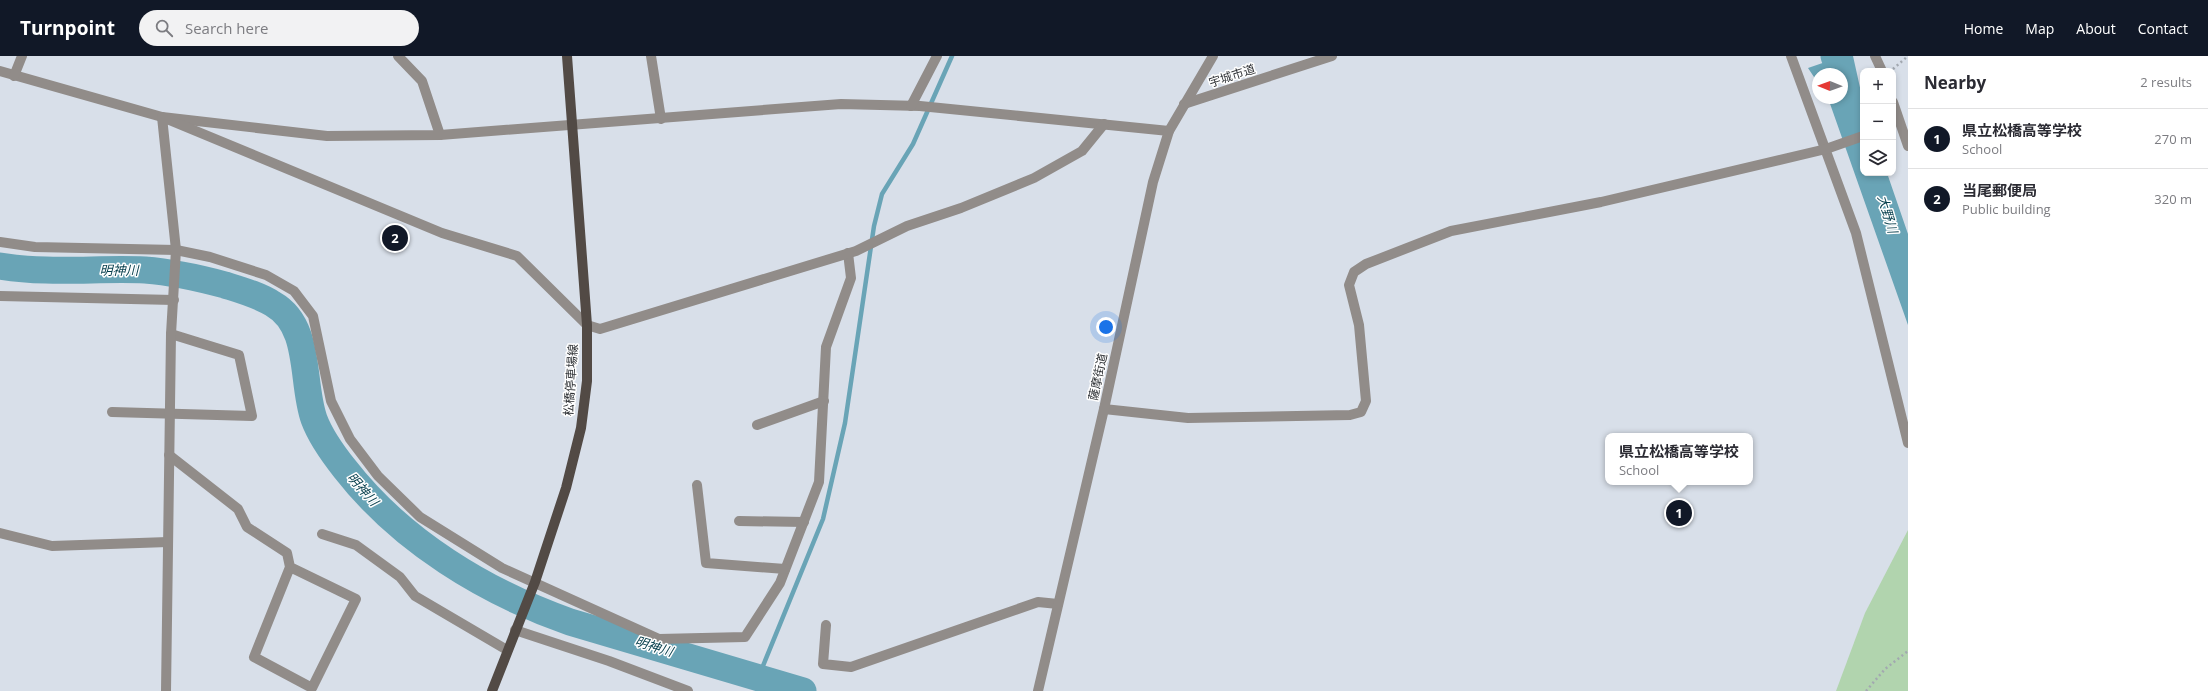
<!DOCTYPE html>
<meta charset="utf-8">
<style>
body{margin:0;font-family:"Open Sans","Noto Sans JP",sans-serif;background:#f2f2f3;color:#2b2b33}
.controls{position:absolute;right:12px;top:12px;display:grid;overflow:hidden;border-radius:8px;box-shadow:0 2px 6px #0003}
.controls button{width:36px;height:36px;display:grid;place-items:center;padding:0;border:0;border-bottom:1px solid #e1e1e2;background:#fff;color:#2b2b33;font:20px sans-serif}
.compass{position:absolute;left:1812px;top:12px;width:36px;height:36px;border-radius:50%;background:#fff;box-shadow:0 2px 6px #0003;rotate:271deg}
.you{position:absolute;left:1106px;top:271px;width:14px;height:14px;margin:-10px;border:3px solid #fff;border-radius:50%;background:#1a73e8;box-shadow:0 0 0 6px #1a73e833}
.badge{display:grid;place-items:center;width:26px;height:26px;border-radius:50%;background:#111827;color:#fff;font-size:13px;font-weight:700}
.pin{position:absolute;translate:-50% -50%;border:2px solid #fff;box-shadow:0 1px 4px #0006}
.popup{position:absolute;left:1605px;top:377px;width:148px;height:52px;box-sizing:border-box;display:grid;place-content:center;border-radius:8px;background:#fff;filter:drop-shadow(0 1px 3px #0005);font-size:13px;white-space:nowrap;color:#7c7c81}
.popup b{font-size:15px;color:#2b2b33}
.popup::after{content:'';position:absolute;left:50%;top:100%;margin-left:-8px;border:8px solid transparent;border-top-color:#fff}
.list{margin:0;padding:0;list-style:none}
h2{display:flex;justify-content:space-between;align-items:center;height:52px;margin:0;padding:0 16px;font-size:17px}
h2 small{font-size:13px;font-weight:400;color:#7c7c81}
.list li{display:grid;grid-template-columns:26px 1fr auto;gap:12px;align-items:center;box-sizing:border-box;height:60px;padding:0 16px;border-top:1px solid #e1e1e2}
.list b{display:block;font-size:15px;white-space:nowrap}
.list p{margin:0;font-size:13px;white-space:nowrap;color:#7c7c81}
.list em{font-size:13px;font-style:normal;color:#7c7c81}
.icon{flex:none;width:22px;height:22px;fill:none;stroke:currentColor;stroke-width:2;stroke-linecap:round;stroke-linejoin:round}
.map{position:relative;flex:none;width:1908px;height:635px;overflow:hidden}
header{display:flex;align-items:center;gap:24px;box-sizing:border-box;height:56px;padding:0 20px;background:#111827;color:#fff}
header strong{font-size:19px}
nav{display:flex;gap:22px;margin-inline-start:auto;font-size:14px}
.search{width:280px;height:36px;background:#f2f2f3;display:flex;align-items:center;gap:10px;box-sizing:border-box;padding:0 14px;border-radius:22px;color:#7c7c81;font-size:15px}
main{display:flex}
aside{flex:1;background:#fff}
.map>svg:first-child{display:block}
.green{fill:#b1d4ae}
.water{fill:#69a4b6}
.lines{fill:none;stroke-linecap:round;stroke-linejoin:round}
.stream{stroke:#69a4b6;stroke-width:4.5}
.river{stroke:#69a4b6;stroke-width:27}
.path{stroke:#a2a8b0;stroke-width:2.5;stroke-dasharray:2 3;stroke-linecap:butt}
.minor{stroke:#918c89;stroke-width:10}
.major{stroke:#524a45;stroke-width:10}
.labels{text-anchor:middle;stroke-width:3;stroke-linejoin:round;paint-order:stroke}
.street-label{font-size:12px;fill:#2f3236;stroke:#fff}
.water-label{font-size:13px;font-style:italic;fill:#063e4c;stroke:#fff}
</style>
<header>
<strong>Turnpoint</strong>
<div class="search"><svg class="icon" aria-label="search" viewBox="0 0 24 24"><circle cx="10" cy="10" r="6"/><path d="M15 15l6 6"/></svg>Search here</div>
<nav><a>Home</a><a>Map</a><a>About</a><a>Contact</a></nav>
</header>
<main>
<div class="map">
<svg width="1908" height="635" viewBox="0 0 1908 635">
<rect width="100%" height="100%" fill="#d8dfe9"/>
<path class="green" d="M1908 474V635H1836L1865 557Z"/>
<path class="water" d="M1843 0H1853L1863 45V117H1887L1908 178V269L1828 42H1842V18H1818V27L1808 12Z"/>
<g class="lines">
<path class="stream" d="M758 622 823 463 845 367 874 170 882 138 913 88 952 0"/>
<g class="river">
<path d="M1834 0 1841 18"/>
<path d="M0 210C48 218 96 212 145 214 172 216 199 222 225 229 241 234 259 239 273 248 312 270 301 327 314 363 321 382 333 398 345 413 401 485 485 536 570 566L803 635"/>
</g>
<g class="path">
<path d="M1893 13 1908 0"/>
<path d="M1866 635 1885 613 1908 595"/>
</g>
<g class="minor">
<path d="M398 0 422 25 440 79"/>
<path d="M651 0 661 63"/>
<path d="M1791 0 1856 177 1908 387"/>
<path d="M1875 0 1882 15"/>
<path d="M0 15 162 61 327 80 440 79 841 48 920 50 1169 75"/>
<path d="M14 20 22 0"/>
<path d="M1893 46 1908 90"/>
<path d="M1184 48 1332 0"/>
<path d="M911 50 937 0"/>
<path d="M0 186 35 191 176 194 210 201 266 219 294 235 313 260 331 345 350 383 378 420 420 461 502 512 659 583 745 581 780 527 819 426 826 291 851 222 848 197"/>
<path d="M0 240 174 244"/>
<path d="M1104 353 1188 362 1350 359 1361 356 1366 345 1359 269 1349 229 1354 216 1366 208 1451 175 1601 146 1826 93 1863 80"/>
<path d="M112 356 252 360 239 299 171 278"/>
<path d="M757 369 824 345"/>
<path d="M169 399 238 453 247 471 287 497 290 511 254 601 312 632 356 543 290 511"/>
<path d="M697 429 706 507 785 513"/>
<path d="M739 465 804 466"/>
<path d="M0 477 52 490 168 486"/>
<path d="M322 478 356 489 400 521 415 540 507 594"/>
<path d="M826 569 823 608 851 611 1038 546 1058 548"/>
<path d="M515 574 609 605 688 635"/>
<path d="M166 635 171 278 176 194 162 61 442 177 517 200 587 269 600 273 856 195 907 170 961 152 1034 122 1082 95 1104 68"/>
<path d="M1038 635 1104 353 1153 126 1169 75 1213 0"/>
</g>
<path class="major" d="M492 635 535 526 566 432 581 372 587 325V269L567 0"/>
</g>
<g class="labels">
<g class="street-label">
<text transform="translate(1232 20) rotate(-18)" y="4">宇城市道</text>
<text transform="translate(1098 321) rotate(-78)" y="4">薩摩街道</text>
<text transform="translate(571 324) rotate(-86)" y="4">松橋停車場線</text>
</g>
<g class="water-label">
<text transform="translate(1888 158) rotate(73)" y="5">大野川</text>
<text x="119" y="219">明神川</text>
<text transform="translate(363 433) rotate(48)" y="5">明神川</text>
<text transform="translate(654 590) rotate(17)" y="5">明神川</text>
</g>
</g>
</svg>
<div class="controls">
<button>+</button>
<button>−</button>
<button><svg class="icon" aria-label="layers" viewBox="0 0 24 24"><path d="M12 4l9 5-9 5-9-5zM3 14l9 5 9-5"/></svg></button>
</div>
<svg class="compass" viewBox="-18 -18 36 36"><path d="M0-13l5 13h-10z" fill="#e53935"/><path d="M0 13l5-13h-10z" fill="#7c7c81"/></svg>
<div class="you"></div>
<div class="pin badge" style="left:1679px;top:457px">1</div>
<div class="popup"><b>県立松橋高等学校</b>School</div>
<div class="pin badge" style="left:395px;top:182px">2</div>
</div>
<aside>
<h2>Nearby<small>2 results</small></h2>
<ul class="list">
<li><span class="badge">1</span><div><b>県立松橋高等学校</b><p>School</p></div><em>270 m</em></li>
<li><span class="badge">2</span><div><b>当尾郵便局</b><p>Public building</p></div><em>320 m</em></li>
</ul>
</aside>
</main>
